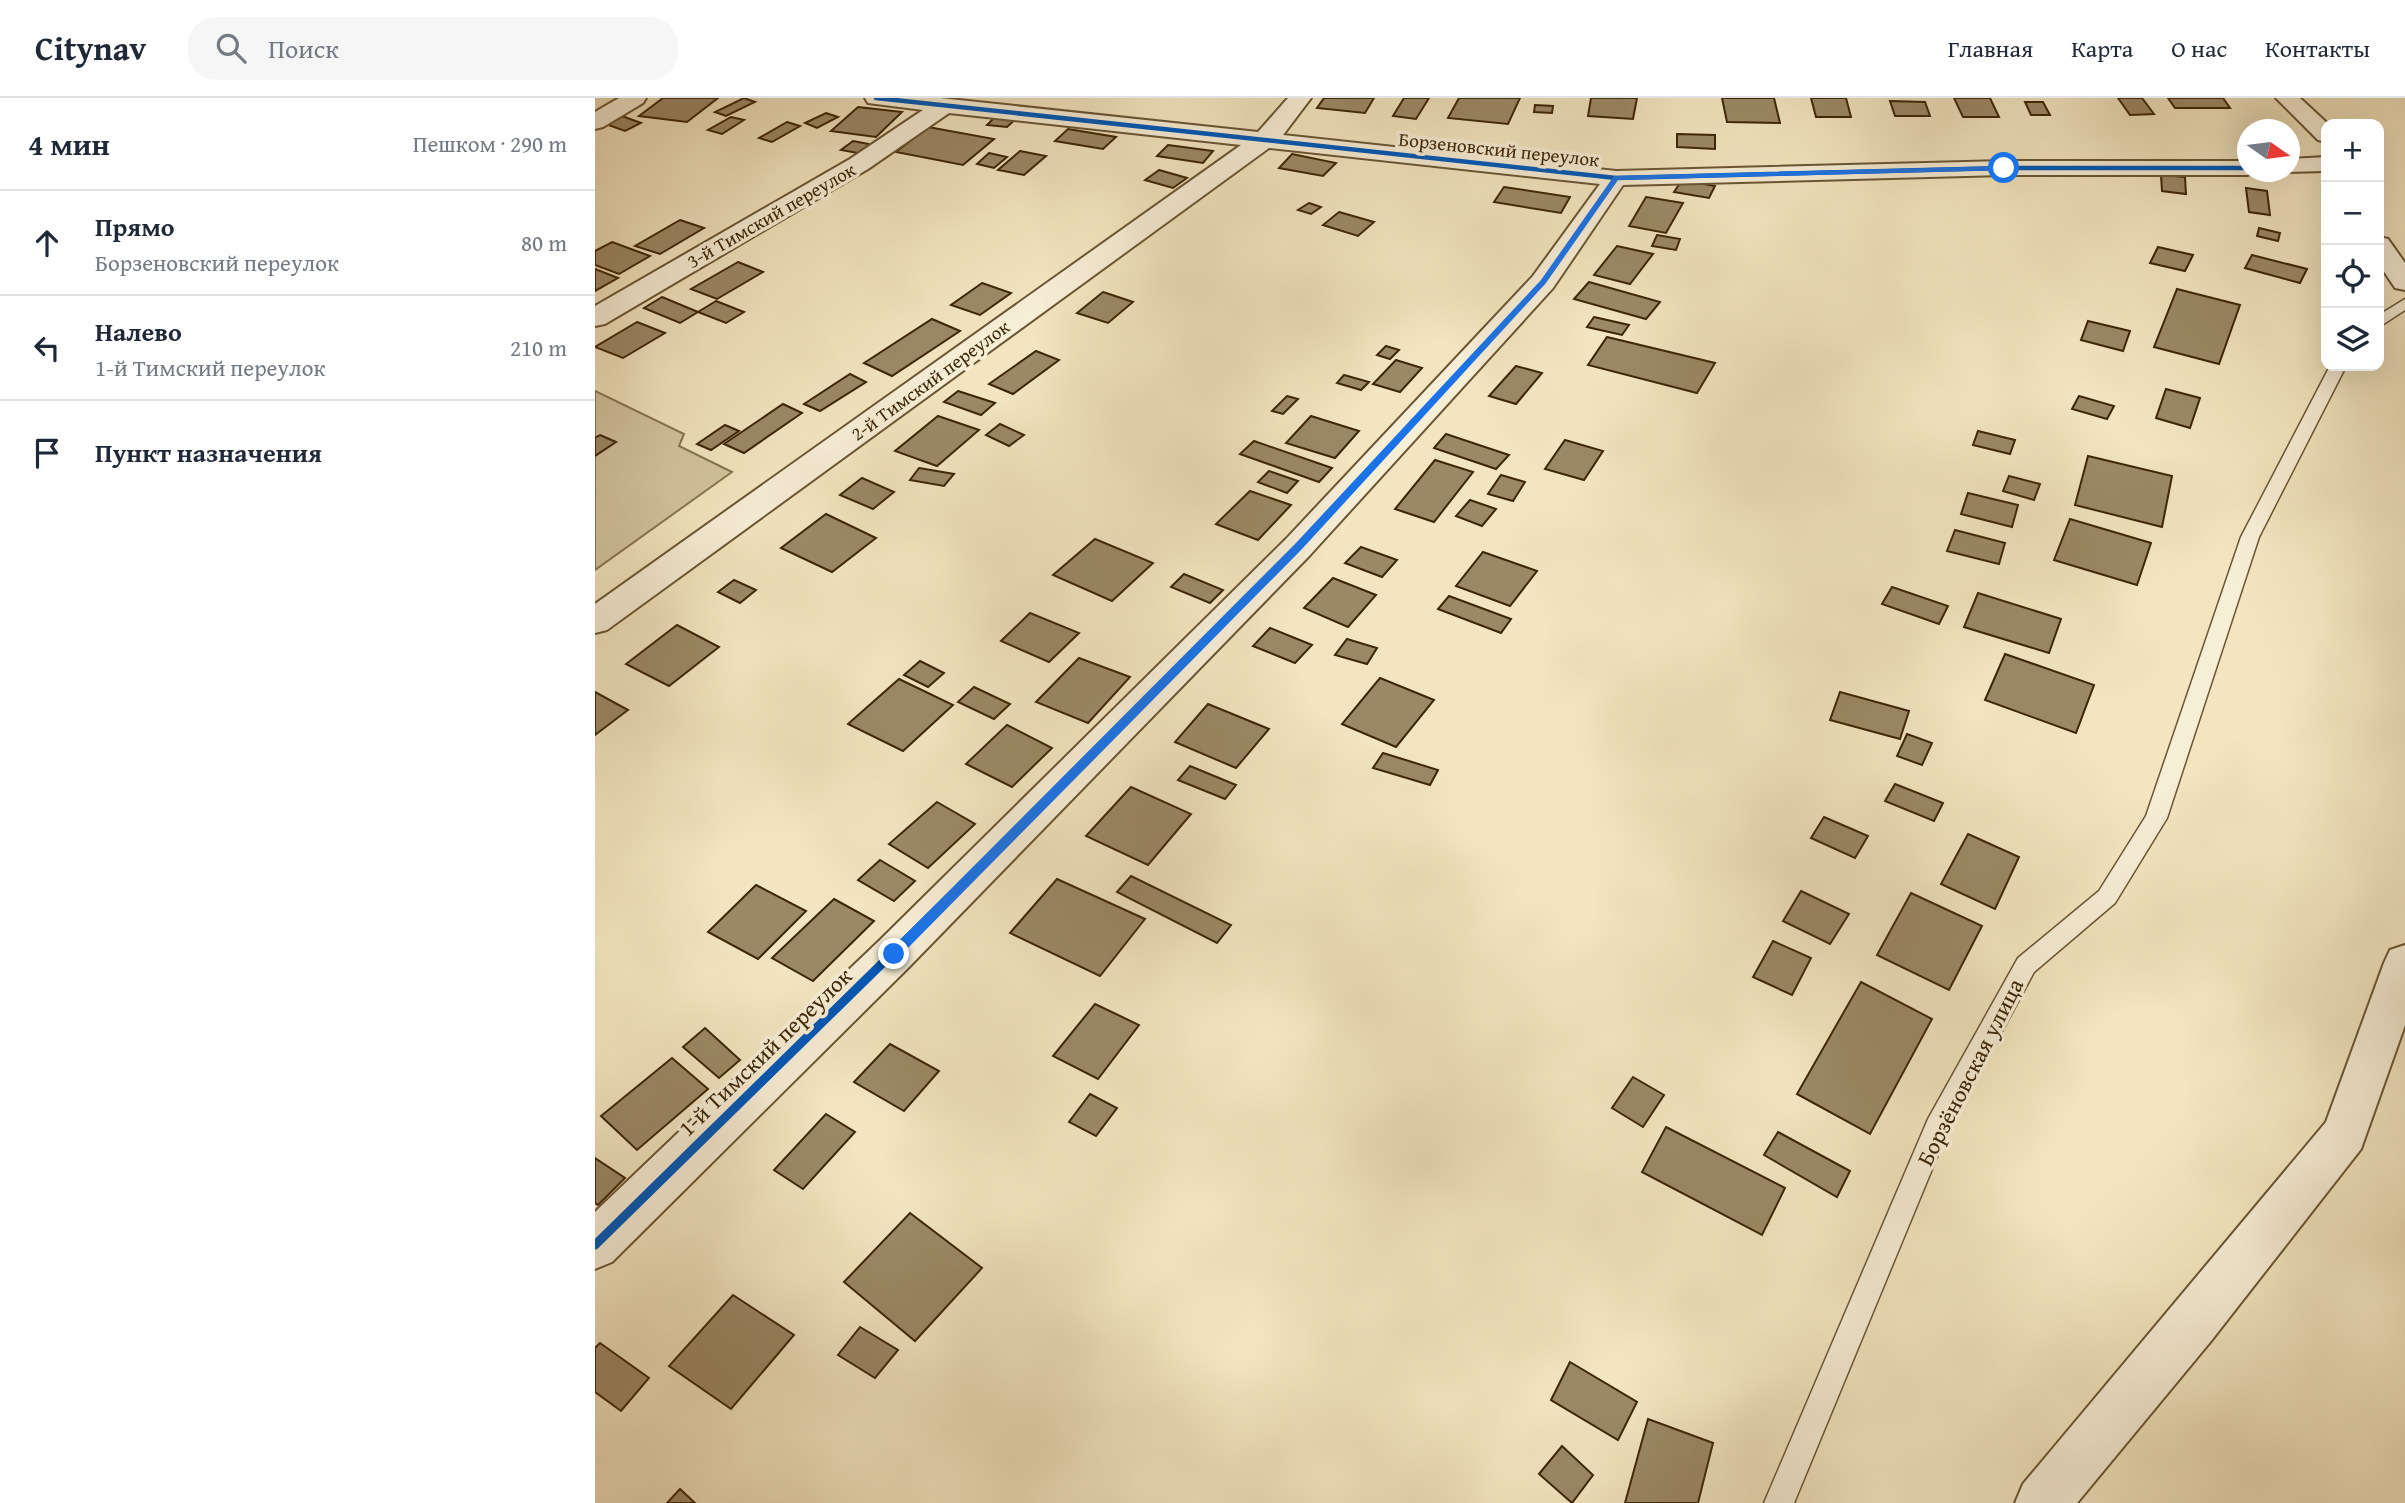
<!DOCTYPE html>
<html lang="ru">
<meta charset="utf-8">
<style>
body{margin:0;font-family:"Gentium Book Plus",serif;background:#f6f6f7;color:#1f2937}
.controls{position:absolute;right:21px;top:21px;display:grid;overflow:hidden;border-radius:14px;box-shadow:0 7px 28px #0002}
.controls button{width:63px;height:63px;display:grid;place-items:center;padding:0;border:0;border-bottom:2px solid #e0e1e3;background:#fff;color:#1f2937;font:35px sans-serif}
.compass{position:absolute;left:1642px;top:21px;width:63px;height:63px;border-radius:50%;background:#fff;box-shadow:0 7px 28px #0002;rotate:104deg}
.stop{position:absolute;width:21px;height:21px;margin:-16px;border:5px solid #1a73e8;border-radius:50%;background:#fff}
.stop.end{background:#1a73e8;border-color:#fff;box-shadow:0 2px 7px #0008}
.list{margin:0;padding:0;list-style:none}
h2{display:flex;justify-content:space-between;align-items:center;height:91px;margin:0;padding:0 28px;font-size:30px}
h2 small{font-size:23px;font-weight:400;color:#747a83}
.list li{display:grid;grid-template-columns:46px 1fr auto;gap:21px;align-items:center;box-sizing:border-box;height:105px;padding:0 28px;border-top:2px solid #e0e1e3}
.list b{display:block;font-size:26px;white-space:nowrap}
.list p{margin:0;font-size:23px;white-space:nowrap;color:#747a83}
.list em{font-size:23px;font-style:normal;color:#747a83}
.icon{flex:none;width:38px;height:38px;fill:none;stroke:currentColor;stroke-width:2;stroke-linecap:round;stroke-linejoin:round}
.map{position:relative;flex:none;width:1810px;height:1405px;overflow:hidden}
header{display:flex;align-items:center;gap:42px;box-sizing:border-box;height:98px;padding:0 35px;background:#fff;border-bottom:2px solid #e0e1e3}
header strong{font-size:33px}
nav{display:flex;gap:38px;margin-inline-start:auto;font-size:24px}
.search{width:490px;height:63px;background:#f6f6f7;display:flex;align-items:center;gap:18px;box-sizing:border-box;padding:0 24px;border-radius:28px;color:#747a83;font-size:26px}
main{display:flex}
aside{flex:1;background:#fff}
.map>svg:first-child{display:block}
.green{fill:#d3c5a0;stroke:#887652;stroke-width:2}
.building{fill:#9b8966;stroke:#3d2605;stroke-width:2}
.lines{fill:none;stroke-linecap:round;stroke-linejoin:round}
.lane-casing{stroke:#6a5634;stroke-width:3}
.street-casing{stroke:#6a5634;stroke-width:4}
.lane{fill:#f7eed6;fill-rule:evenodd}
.street{fill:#f7eed6;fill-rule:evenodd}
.cycleway-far2-casing{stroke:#f7eed6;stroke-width:7}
.cycleway-far1-casing{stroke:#f7eed6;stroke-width:10}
.cycleway-casing{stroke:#f7eed6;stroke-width:13}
.cycleway-far2{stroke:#0057b8;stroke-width:4.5}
.cycleway-far1{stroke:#0057b8;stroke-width:6}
.cycleway{stroke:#0057b8;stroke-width:9}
.route{fill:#1a73e8}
.labels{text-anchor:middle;stroke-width:7;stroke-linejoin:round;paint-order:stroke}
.far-street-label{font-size:19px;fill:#3d2605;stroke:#f7eed6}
.street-label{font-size:23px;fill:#3d2605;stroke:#f7eed6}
</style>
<header>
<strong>Citynav</strong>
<div class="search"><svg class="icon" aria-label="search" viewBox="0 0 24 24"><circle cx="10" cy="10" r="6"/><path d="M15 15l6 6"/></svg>Поиск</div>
<nav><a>Главная</a><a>Карта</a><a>О нас</a><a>Контакты</a></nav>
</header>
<main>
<aside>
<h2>4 мин<small>Пешком · 290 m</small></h2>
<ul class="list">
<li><svg class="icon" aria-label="ahead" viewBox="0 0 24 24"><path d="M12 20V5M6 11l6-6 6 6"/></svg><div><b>Прямо</b><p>Борзеновский переулок</p></div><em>80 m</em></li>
<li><svg class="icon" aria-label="left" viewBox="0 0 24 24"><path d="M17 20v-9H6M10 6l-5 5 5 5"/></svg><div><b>Налево</b><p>1-й Тимский переулок</p></div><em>210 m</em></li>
<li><svg class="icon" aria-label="arrive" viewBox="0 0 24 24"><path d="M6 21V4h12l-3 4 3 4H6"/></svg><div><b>Пункт назначения</b></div></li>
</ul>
</aside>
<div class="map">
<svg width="1810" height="1405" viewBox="0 0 1810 1405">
<rect width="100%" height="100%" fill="#f2e5c0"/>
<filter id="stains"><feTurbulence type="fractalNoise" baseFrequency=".00286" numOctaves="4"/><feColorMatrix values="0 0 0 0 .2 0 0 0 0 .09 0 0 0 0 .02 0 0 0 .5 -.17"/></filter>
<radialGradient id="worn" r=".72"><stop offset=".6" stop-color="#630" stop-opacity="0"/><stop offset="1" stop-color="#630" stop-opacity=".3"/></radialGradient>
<path class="green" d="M0 293 89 336 84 348 137 374 0 472Z"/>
<g class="building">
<path d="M68 0H123L92 24 44 18Z"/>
<path d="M149 0 160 4 131 18 120 14Z"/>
<path d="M729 0H779L770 15 722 10Z"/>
<path d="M809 0H834L821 21 798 18Z"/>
<path d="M864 0H925L913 26 853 20Z"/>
<path d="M996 0H1042L1038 21 993 18Z"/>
<path d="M1127 0H1179L1185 25 1132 24Z"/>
<path d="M1216 0H1251L1256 19H1221Z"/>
<path d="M1359 0H1395L1404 19H1368Z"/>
<path d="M1523 0H1547L1559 16 1535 17Z"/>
<path d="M1573 0H1628L1635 10H1580Z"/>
<path d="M1295 3 1330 4 1335 18H1300Z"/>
<path d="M1430 4H1448L1455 17H1436Z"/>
<path d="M940 7 958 8 957 15 939 14Z"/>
<path d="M263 9 307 14 281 39 236 33Z"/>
<path d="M231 15 243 19 222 30 210 25Z"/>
<path d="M404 15 425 17 412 29 392 27Z"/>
<path d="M24 17 46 25 30 33 8 25Z"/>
<path d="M136 19 149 22 127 36 113 32Z"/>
<path d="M192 24 205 28 177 44 164 40Z"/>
<path d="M333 29 399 41 368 67 301 54Z"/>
<path d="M473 31 521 39 508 51 460 43Z"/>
<path d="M1082 36 1120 37V51L1082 49Z"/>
<path d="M258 43 279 47 268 56 246 52Z"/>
<path d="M573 47 618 53 608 65 562 58Z"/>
<path d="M425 53 451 58 429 77 403 72Z"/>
<path d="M394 55 412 59 399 70 382 66Z"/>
<path d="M697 56 741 65 728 78 684 70Z"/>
<path d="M564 72 592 80 578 90 550 82Z"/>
<path d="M1566 77 1590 79 1591 96 1567 93Z"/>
<path d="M1087 82 1120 88 1114 100 1079 94Z"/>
<path d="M909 89 975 99 966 115 899 104Z"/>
<path d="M1651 90 1672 93 1675 117 1654 114Z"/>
<path d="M1051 99 1088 105 1071 135 1034 128Z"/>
<path d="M714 105 726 109 716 116 703 112Z"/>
<path d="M744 114 779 124 763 138 728 127Z"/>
<path d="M85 122 109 130 65 156 40 148Z"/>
<path d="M1664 130 1685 135 1683 143 1662 138Z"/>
<path d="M1062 137 1085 141 1081 152 1057 148Z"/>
<path d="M17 144 55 158 24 176 0 167V153Z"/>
<path d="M1022 148 1058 156 1035 186 999 177Z"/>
<path d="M1563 149 1598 157 1590 173 1555 165Z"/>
<path d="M1657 157 1712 171 1705 185 1650 170Z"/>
<path d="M143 164 168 174 122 201 96 191Z"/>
<path d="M0 171 23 180 0 193Z"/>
<path d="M994 184 1065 204 1051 221 979 201Z"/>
<path d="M387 185 416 195 385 217 356 207Z"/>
<path d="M1582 191 1645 207 1624 266 1559 249Z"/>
<path d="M508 194 538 204 513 225 482 215Z"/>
<path d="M67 199 103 214 85 225 49 210Z"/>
<path d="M121 203 149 214 131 225 103 214Z"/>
<path d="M999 219 1034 227 1027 237 992 229Z"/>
<path d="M337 221 365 233 297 278 269 265Z"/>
<path d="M1493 223 1535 233 1528 253 1486 242Z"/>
<path d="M42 224 70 235 28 260 0 249Z"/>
<path d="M1012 239 1120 265 1102 295 993 267Z"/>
<path d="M791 248 804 252 795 261 782 257Z"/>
<path d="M441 253 464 262 418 296 394 286Z"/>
<path d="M801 262 827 270 805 294 778 286Z"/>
<path d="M921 268 947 275 921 306 894 298Z"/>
<path d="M255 276 271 284 225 313 209 306Z"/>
<path d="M749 277 774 284 766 292 742 285Z"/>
<path d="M1571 291 1605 300 1595 330 1561 320Z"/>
<path d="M363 293 400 305 386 317 349 304Z"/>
<path d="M692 298 703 301 688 316 677 313Z"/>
<path d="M1484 298 1519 308 1512 321 1477 311Z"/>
<path d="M188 306 207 315 149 355 129 346Z"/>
<path d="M343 318 384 332 342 368 300 353Z"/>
<path d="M716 318 764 333 740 360 691 345Z"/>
<path d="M405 326 429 337 414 348 391 337Z"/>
<path d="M130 327 144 333 116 352 102 346Z"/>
<path d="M1383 333 1420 342 1415 356 1378 347Z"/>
<path d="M851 336 914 357 901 371 839 350Z"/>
<path d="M5 337 21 344 0 358V340Z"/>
<path d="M970 342 1008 353 989 382 950 371Z"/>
<path d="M659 343 737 370 724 384 645 356Z"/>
<path d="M1493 358 1577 378 1567 429 1480 407Z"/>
<path d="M840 362 878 374 839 424 800 411Z"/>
<path d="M324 370 359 376 349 388 315 382Z"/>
<path d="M674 373 703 383 692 395 663 384Z"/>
<path d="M906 377 930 384 918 403 893 396Z"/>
<path d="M1414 378 1445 386 1439 402 1408 393Z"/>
<path d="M267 380 299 394 278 411 245 397Z"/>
<path d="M655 393 696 407 663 442 621 426Z"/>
<path d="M1373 395 1423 407 1417 429 1366 416Z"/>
<path d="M875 402 901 411 887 428 861 418Z"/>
<path d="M231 416 281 440 237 474 186 450Z"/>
<path d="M1475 421 1556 445 1542 487 1459 462Z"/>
<path d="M1360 432 1410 445 1404 466 1352 453Z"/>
<path d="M500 441 558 465 517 503 458 477Z"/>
<path d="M766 449 802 462 787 479 750 465Z"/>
<path d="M888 454 942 473 915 508 861 488Z"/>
<path d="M589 476 628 492 615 505 576 489Z"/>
<path d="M738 480 781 497 753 529 709 510Z"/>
<path d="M139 482 161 492 145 505 123 494Z"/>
<path d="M1297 489 1353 508 1344 526 1287 506Z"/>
<path d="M1383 495 1466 521 1454 555 1369 529Z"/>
<path d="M854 498 916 521 906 535 843 511Z"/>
<path d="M435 515 484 535 454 564 406 543Z"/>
<path d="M82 527 124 549 74 588 31 566Z"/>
<path d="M675 530 717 547 700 565 658 548Z"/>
<path d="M752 541 782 550 772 566 740 557Z"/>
<path d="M1410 556 1499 587 1481 635 1390 602Z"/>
<path d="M484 560 535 579 493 625 441 604Z"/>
<path d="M325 563 349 575 333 589 309 577Z"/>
<path d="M785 580 839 602 801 649 747 626Z"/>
<path d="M304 581 358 607 308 653 253 626Z"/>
<path d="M379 589 415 606 399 621 363 604Z"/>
<path d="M0 594 33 612 0 637Z"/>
<path d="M1245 594 1314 613 1305 641 1235 622Z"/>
<path d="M613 606 674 631 641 670 580 644Z"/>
<path d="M412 627 457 650 417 689 371 666Z"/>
<path d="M1312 636 1337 645 1327 667 1302 658Z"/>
<path d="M788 655 843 672 835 687 778 670Z"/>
<path d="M595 668 641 687 630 701 583 682Z"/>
<path d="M1300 686 1348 705 1339 723 1290 703Z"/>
<path d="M536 689 596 716 553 767 491 738Z"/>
<path d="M342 704 380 726 333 770 294 746Z"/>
<path d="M1229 719 1273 738 1260 760 1216 740Z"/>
<path d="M1373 736 1424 759 1400 811 1346 786Z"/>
<path d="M285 762 320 783 299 803 263 782Z"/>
<path d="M536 778 636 827 622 845 522 794Z"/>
<path d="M462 781 550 821 505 878 415 835Z"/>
<path d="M161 787 211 813 163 861 113 834Z"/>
<path d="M1206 793 1254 816 1235 846 1188 823Z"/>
<path d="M1316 795 1387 828 1354 892 1282 857Z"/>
<path d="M239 801 279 823 218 883 177 860Z"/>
<path d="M1178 843 1216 860 1197 897 1158 879Z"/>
<path d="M1266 884 1337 921 1275 1036 1202 996Z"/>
<path d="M500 906 544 927 503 981 458 958Z"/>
<path d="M110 930 145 962 124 980 88 949Z"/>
<path d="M295 946 344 973 309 1013 259 984Z"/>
<path d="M77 960 113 991 42 1052 6 1018Z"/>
<path d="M1038 979 1069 997 1048 1029 1017 1010Z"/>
<path d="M495 996 522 1010 501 1038 474 1024Z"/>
<path d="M231 1016 260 1034 208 1091 179 1072Z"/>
<path d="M1071 1029 1190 1090 1167 1137 1047 1074Z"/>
<path d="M1183 1034 1255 1073 1242 1099 1169 1057Z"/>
<path d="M0 1060 30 1080 3 1107 0 1105Z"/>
<path d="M315 1115 387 1170 320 1243 249 1184Z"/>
<path d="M138 1197 199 1237 136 1311 74 1268Z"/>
<path d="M265 1229 303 1252 280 1280 243 1257Z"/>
<path d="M5 1245 54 1280 26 1313 0 1294V1250Z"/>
<path d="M975 1264 1042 1304 1023 1342 956 1302Z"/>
<path d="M1053 1321 1118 1345 1103 1405H1030Z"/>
<path d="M967 1348 998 1377 977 1405 944 1376Z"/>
<path d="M85 1391 100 1405H72Z"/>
</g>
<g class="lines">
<g class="lane-casing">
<g id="lane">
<path d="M1810 201V212L1784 229V217Z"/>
<path d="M1735 268H1751L1664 439 1572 720 1520 805 1439 874 1352 1035 1199 1405H1169L1333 1021 1423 860 1504 793 1551 718 1646 439Z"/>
</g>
</g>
<g class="street-casing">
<g id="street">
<path d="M24 0H51L48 5 8 29 0 31V14Z"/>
<path d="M270 0H345L663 34 693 0H716L688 37 1021 73 1409 63H1652V74H1662L1652 77H1409L1028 87 958 190 715 457 314 869 17 1164 0 1171V1114L284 843 691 441 938 178 1005 86 674 50 12 532 0 535V506L646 47 354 15 273 71 10 226 0 228V208L255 61 328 12 273 5Z"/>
<path d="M1681 0H1705L1733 26 1731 44 1723 42Z"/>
<path d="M1731 59V73L1687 74H1694V61Z"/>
<path d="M1784 139 1793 141 1810 165V192L1800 190 1784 166Z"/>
<path d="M1810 847V927L1766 1051 1616 1243 1482 1405H1420L1428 1386 1731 1024 1789 865 1795 852Z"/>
</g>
</g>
<use href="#lane" class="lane"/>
<use href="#street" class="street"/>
<g class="cycleway-far2-casing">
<g id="cycleway-far2">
<path d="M281 0 1021 80 1409 70H1652"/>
<path d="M801 343 948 184 1021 80"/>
</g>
</g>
<g class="cycleway-far1-casing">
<path id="cycleway-far1" d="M355 799 703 449 802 342"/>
</g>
<g class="cycleway-casing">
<path id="cycleway" d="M0 1147 357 797"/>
</g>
<use href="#cycleway-far2" class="cycleway-far2"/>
<use href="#cycleway-far1" class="cycleway-far1"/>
<use href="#cycleway" class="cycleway"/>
</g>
<path class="route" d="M1409 68 1411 72 1023 82 951 185 707 451 303 860H295V852L700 446 946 182 1019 78Z"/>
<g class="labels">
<g class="far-street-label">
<text transform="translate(904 51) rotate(6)" y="7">Борзеновский переулок</text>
<text transform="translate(176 117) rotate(-30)" y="7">3-й Тимский переулок</text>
<text transform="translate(335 282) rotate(-36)" y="7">2-й Тимский переулок</text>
</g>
<g class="street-label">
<text transform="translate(170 954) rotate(-44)" y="8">1-й Тимский переулок</text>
<text transform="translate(1375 974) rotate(-63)" y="8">Борзёновская улица</text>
</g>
</g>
<rect width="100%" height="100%" filter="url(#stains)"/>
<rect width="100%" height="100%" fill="url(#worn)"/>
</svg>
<div class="controls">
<button>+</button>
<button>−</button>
<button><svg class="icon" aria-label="locate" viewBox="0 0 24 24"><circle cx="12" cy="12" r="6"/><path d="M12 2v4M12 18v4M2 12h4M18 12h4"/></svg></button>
<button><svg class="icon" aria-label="layers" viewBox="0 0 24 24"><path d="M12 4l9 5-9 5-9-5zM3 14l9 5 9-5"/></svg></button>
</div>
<svg class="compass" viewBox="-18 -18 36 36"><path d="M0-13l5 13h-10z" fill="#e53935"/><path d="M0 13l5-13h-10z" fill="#747a83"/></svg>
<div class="stop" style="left:1409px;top:70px"></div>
<div class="stop end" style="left:299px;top:856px"></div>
</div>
</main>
